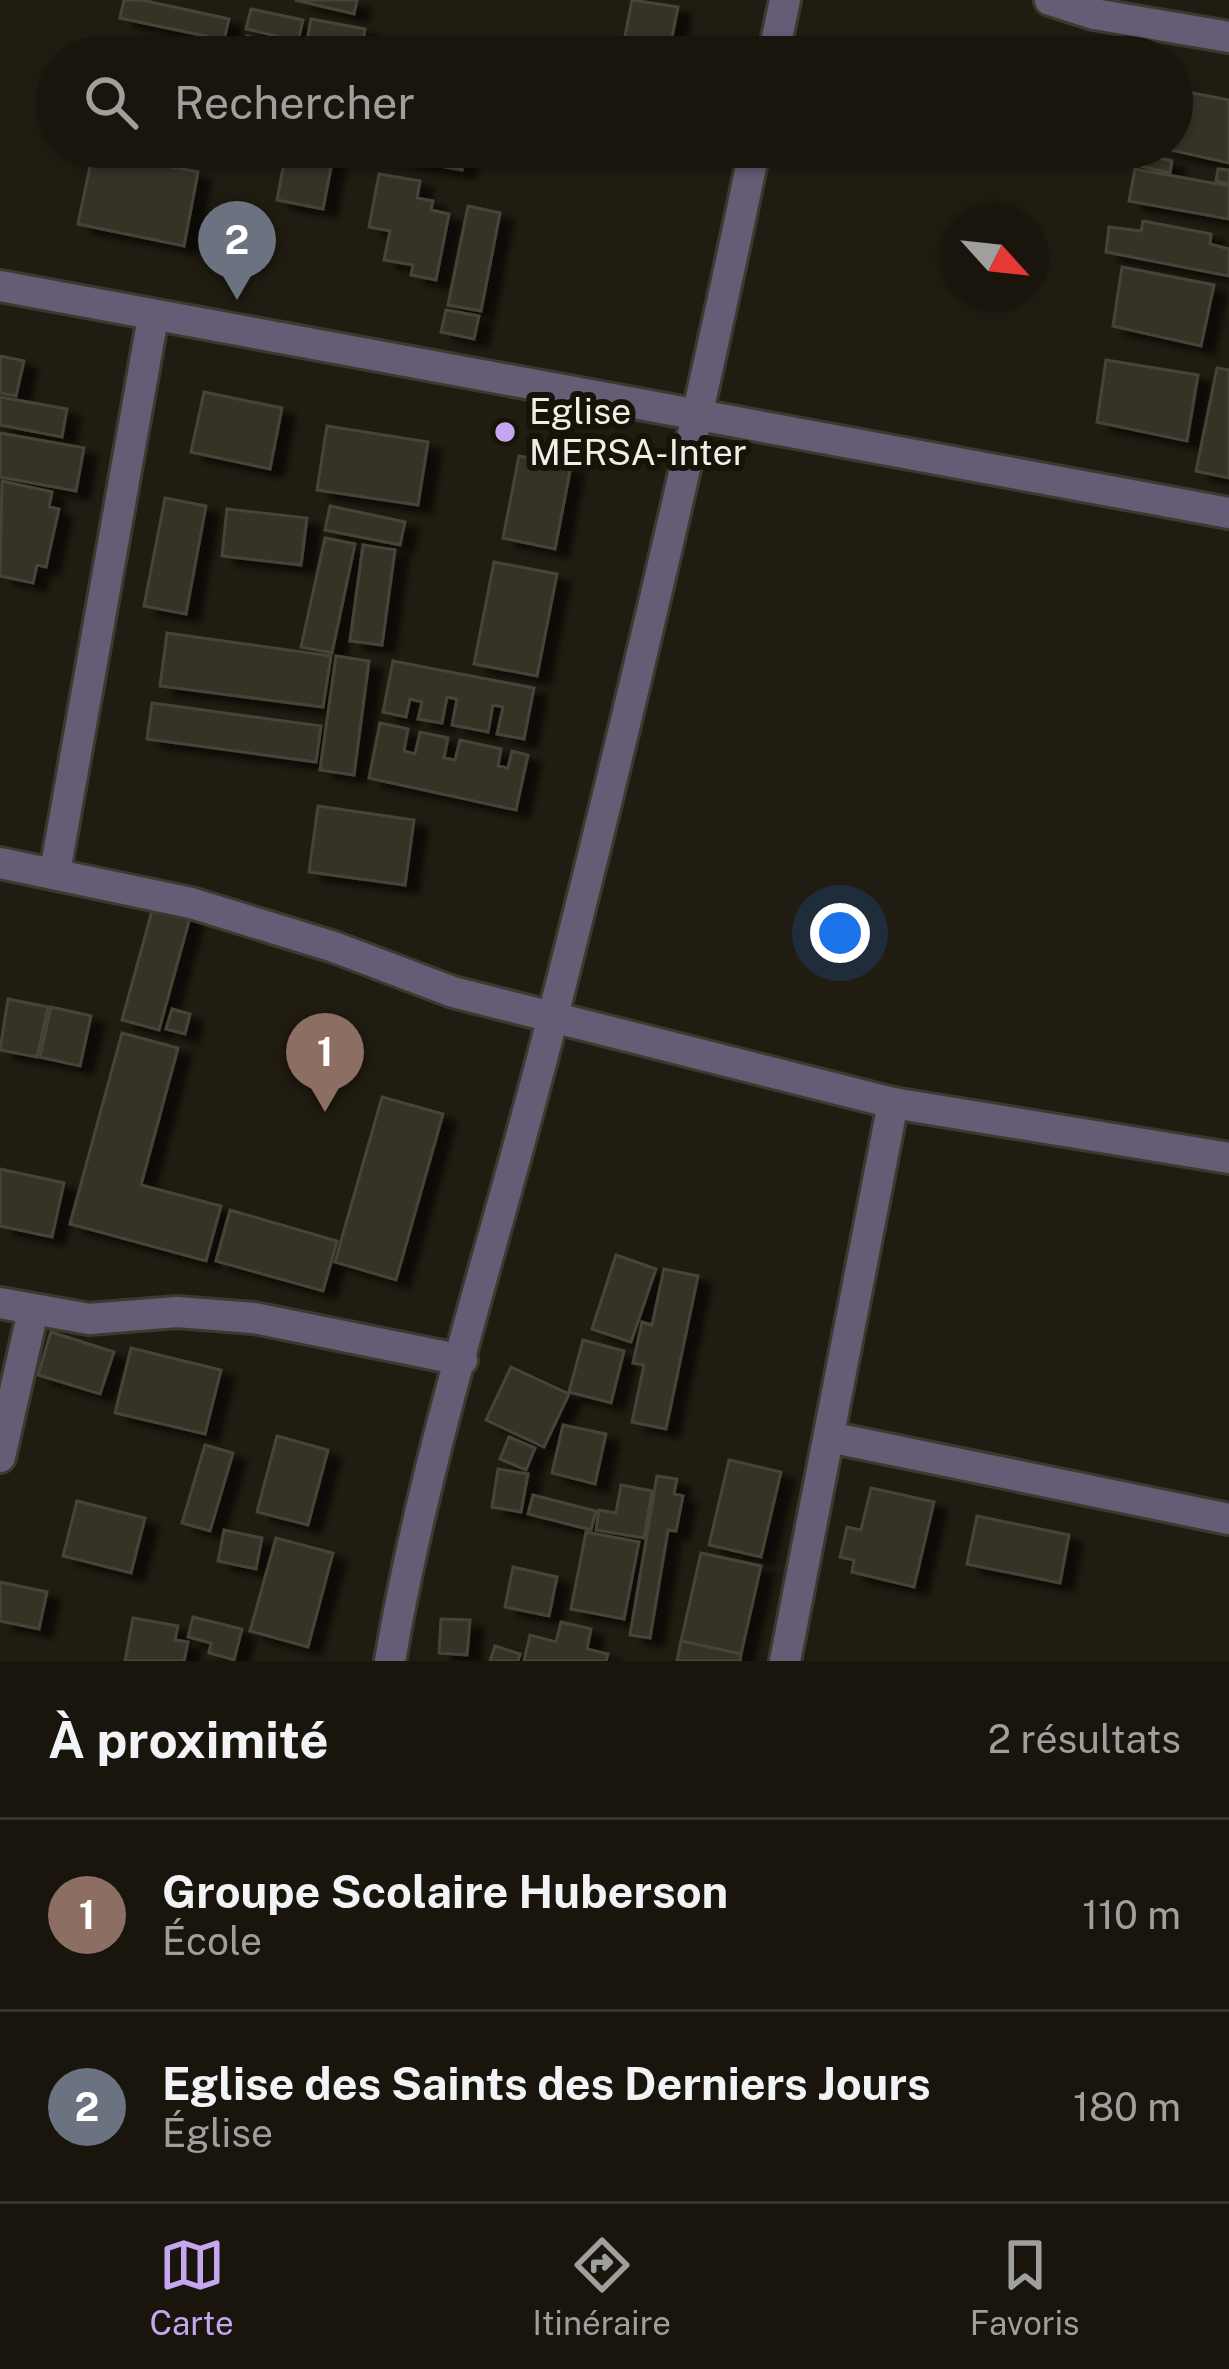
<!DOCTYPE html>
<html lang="fr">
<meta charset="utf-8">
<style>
body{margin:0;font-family:"Public Sans",sans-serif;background:#221e16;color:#f1f3f6}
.compass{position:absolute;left:941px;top:204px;width:108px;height:108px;border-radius:50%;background:#19150d;box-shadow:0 3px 9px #0004;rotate:117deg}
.you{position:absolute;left:840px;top:933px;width:42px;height:42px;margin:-30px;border:9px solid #fff;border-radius:50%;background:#1a73e8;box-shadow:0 0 0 18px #1a73e833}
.badge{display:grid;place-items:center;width:78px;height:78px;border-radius:50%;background:#c5a7f1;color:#fff;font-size:39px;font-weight:700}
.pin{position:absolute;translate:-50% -99px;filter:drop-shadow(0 3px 6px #0008)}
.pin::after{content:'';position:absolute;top:63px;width:42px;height:36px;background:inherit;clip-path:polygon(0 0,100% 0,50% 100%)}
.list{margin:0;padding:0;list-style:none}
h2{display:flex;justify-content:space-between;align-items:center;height:156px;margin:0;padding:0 48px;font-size:51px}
h2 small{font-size:39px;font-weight:400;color:#9f9f9d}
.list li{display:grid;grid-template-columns:78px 1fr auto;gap:36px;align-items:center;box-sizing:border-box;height:192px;padding:0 48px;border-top:3px solid #37342e}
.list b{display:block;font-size:45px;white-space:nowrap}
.list p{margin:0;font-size:39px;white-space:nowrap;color:#9f9f9d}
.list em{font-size:39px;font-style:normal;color:#9f9f9d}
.icon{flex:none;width:66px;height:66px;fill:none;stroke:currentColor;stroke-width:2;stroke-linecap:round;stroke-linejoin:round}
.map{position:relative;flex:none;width:1229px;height:1661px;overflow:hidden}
.search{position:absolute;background:#19150d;box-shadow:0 3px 9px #0004;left:36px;right:36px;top:36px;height:132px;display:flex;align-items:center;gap:30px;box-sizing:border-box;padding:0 42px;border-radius:66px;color:#9f9f9d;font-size:45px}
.sheet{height:540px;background:#19150d}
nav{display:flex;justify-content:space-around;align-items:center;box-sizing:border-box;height:168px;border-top:3px solid #37342e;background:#19150d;font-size:33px;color:#9f9f9d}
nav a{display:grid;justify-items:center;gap:6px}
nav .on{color:#c5a7f1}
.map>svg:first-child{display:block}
.building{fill:#363125;stroke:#494337;stroke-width:3;filter:url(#shadow)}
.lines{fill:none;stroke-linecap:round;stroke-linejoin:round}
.minor-casing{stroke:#3e392f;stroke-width:36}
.tertiary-casing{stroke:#3e392f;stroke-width:36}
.minor{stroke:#665c76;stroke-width:30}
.tertiary{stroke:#665c76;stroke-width:30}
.poi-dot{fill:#c5a7f1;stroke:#171308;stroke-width:4.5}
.labels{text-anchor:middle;stroke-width:12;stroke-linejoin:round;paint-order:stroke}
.poi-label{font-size:36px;fill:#f1eee6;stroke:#171308;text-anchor:start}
</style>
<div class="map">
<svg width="1229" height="1661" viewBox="0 0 1229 1661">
<defs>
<filter id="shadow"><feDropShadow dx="13" dy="8" stdDeviation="3" flood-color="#0009"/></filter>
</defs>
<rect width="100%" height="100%" fill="#211c11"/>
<g class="building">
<path d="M124 0H142L229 19 224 40 120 18Z"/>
<path d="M295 0H357L354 14Z"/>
<path d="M632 0 678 7 668 57H621Z"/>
<path d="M251 9 303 20 298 41 246 29Z"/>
<path d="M311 19 365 29 361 51 307 40Z"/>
<path d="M247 36 336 57H241Z"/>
<path d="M375 42 406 48 405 57H372Z"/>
<path d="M1172 89 1229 100V163L1158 147H1172Z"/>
<path d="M287 147H335L323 209 277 200Z"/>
<path d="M454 147 465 151 462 170 338 148Z"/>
<path d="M93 152 198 172 184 246 78 224Z"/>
<path d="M1139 153 1172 161 1170 173 1136 165Z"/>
<path d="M1135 169 1229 186V219L1129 201Z"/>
<path d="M1218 169 1229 170V184L1216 181Z"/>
<path d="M379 174 420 181 417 198 433 201 431 210 449 214 436 280 411 275 413 265 384 260 390 231 369 227Z"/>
<path d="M468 206 500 213 481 311 448 305Z"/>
<path d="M1143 221 1211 234 1210 244 1229 249V276L1106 252 1109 227 1141 231Z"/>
<path d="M1122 267 1214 285 1201 346 1113 326Z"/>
<path d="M446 310 479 316 474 339 441 332Z"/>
<path d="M0 356 24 361 16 396 0 393Z"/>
<path d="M1106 360 1198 375 1187 441 1097 422Z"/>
<path d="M1217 368 1229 370V478L1196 471Z"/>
<path d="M204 392 282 408 270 469 191 452Z"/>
<path d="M0 397 67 409 62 437 0 425Z"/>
<path d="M327 426 428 442 418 505 317 490Z"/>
<path d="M0 433 84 448 76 491 0 477Z"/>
<path d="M519 456 571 466 555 549 503 538Z"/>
<path d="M2 481 52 492 49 507 59 509 46 567 37 565 33 583 0 576Z"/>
<path d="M165 498 206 506 186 614 144 606Z"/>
<path d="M330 506 405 522 400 545 325 530Z"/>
<path d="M227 509 307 518 301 565 222 556Z"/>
<path d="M325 538 355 544 332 653 301 647Z"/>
<path d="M363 545 395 550 382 645 350 641Z"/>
<path d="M494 562 557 574 537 676 474 664Z"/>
<path d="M167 633 331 656 323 707 160 686Z"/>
<path d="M336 656 369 661 354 775 320 770Z"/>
<path d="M393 661 534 688 524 739 497 734 503 707 493 705 488 732 452 725 457 699 447 697 442 723 418 719 422 702 410 699 406 717 383 712Z"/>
<path d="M152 703 321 726 316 762 147 739Z"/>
<path d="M380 723 408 729 404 751 415 754 420 732 448 738 444 758 455 760 460 740 501 749 498 766 508 768 512 751 528 755 516 810 369 778Z"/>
<path d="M318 806 414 820 405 885 309 872Z"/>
<path d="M155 900 192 910 159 1030 122 1020Z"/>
<path d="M8 999 48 1007 37 1057 0 1050Z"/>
<path d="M51 1007 91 1016 80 1066 40 1057Z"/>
<path d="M172 1009 190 1014 185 1034 166 1029Z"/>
<path d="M122 1033 178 1048 141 1185 221 1206 206 1261 70 1224Z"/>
<path d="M382 1097 443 1114 396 1280 335 1262Z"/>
<path d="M0 1169 64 1183 52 1237 0 1226Z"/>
<path d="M230 1210 337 1241 323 1291 216 1261Z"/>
<path d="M616 1255 656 1269 631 1342 592 1329Z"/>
<path d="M664 1269 698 1276 666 1429 632 1422 644 1365 633 1363 642 1322 652 1325Z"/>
<path d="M51 1332 114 1352 100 1394 38 1375Z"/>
<path d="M583 1340 624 1351 611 1403 569 1392Z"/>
<path d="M131 1348 221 1370 205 1434 115 1413Z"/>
<path d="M511 1367 569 1394 544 1447 486 1420Z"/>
<path d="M563 1425 606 1434 595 1484 552 1473Z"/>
<path d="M277 1436 328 1450 308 1525 257 1512Z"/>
<path d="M509 1437 535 1448 526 1470 500 1459Z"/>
<path d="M205 1445 233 1453 210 1531 182 1523Z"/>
<path d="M729 1460 781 1472 761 1557 709 1545Z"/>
<path d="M498 1469 528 1474 521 1512 492 1507Z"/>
<path d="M657 1476 677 1479 674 1494 683 1496 676 1531 668 1530 650 1638 630 1635Z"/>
<path d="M621 1485 652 1491 644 1538 596 1530 599 1510 616 1513Z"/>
<path d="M871 1488 934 1502 914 1587 852 1572 854 1560 840 1557 847 1527 861 1530Z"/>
<path d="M533 1495 596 1511 591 1530 528 1514Z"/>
<path d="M77 1501 145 1518 131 1573 63 1556Z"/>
<path d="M977 1516 1069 1535 1060 1583 967 1564Z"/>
<path d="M224 1530 262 1538 256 1569 218 1561Z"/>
<path d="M586 1532 639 1542 624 1619 571 1609Z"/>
<path d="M276 1538 333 1553 308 1647 250 1631Z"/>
<path d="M701 1553 761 1566 741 1654 681 1641Z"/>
<path d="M513 1567 557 1577 549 1616 505 1607Z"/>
<path d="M0 1582 47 1592 39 1629 0 1621Z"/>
<path d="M193 1617 242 1629 234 1660 209 1653 211 1643 188 1637Z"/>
<path d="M133 1618 178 1626 175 1640 188 1642 184 1661H125Z"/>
<path d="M441 1619 470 1620 467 1655 439 1653Z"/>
<path d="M561 1622 591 1629 587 1649 608 1654 606 1661H524L530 1635 556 1642Z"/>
<path d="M681 1641 741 1654 740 1661H677Z"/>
<path d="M495 1646 520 1654 518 1661H490Z"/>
</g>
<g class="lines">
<g class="minor-casing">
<g id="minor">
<path d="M1050 0 1094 14 1229 37"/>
<path d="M773 57 785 0"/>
<path d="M0 286 1229 513"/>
<path d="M55 872 153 317"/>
<path d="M0 1303 89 1319 177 1312 254 1318 462 1360"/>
<path d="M829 1437 1229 1519"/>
<path d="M0 1457 33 1311"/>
<path d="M390 1661C426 1448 499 1231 552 1020 625 731 695 439 755 147"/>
<path d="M785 1661 893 1103"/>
</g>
</g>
<g class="tertiary-casing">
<path id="tertiary" d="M0 863 191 903 334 947 453 992 893 1103 1229 1158"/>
</g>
<use href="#minor" class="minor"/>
<use href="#tertiary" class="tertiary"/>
</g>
<circle class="poi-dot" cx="505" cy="432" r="12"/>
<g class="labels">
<g class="poi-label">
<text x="529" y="424">Eglise<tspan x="529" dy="41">MERSA-Inter</tspan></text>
</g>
</g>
</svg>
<svg class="compass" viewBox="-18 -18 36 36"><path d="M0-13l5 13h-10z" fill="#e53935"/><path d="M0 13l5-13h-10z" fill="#9f9f9d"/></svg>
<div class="you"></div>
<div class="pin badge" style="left:325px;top:1112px;background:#8d6e63">1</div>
<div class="pin badge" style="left:237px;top:300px;background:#6b7280">2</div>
<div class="search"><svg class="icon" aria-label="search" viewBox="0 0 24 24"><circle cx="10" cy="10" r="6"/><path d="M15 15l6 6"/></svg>Rechercher</div>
</div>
<section class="sheet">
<h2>À proximité<small>2 résultats</small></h2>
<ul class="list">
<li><span class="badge" style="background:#8d6e63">1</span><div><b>Groupe Scolaire Huberson</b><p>École</p></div><em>110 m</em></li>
<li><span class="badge" style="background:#6b7280">2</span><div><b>Eglise des Saints des Derniers Jours</b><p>Église</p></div><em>180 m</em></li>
</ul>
</section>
<nav>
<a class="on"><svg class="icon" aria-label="map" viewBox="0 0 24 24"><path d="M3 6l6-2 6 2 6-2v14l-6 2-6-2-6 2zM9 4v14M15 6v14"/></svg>Carte</a>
<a><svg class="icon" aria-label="directions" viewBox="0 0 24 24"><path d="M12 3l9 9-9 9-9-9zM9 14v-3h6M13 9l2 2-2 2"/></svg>Itinéraire</a>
<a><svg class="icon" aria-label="saved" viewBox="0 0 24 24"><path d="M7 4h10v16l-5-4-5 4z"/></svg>Favoris</a>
</nav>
